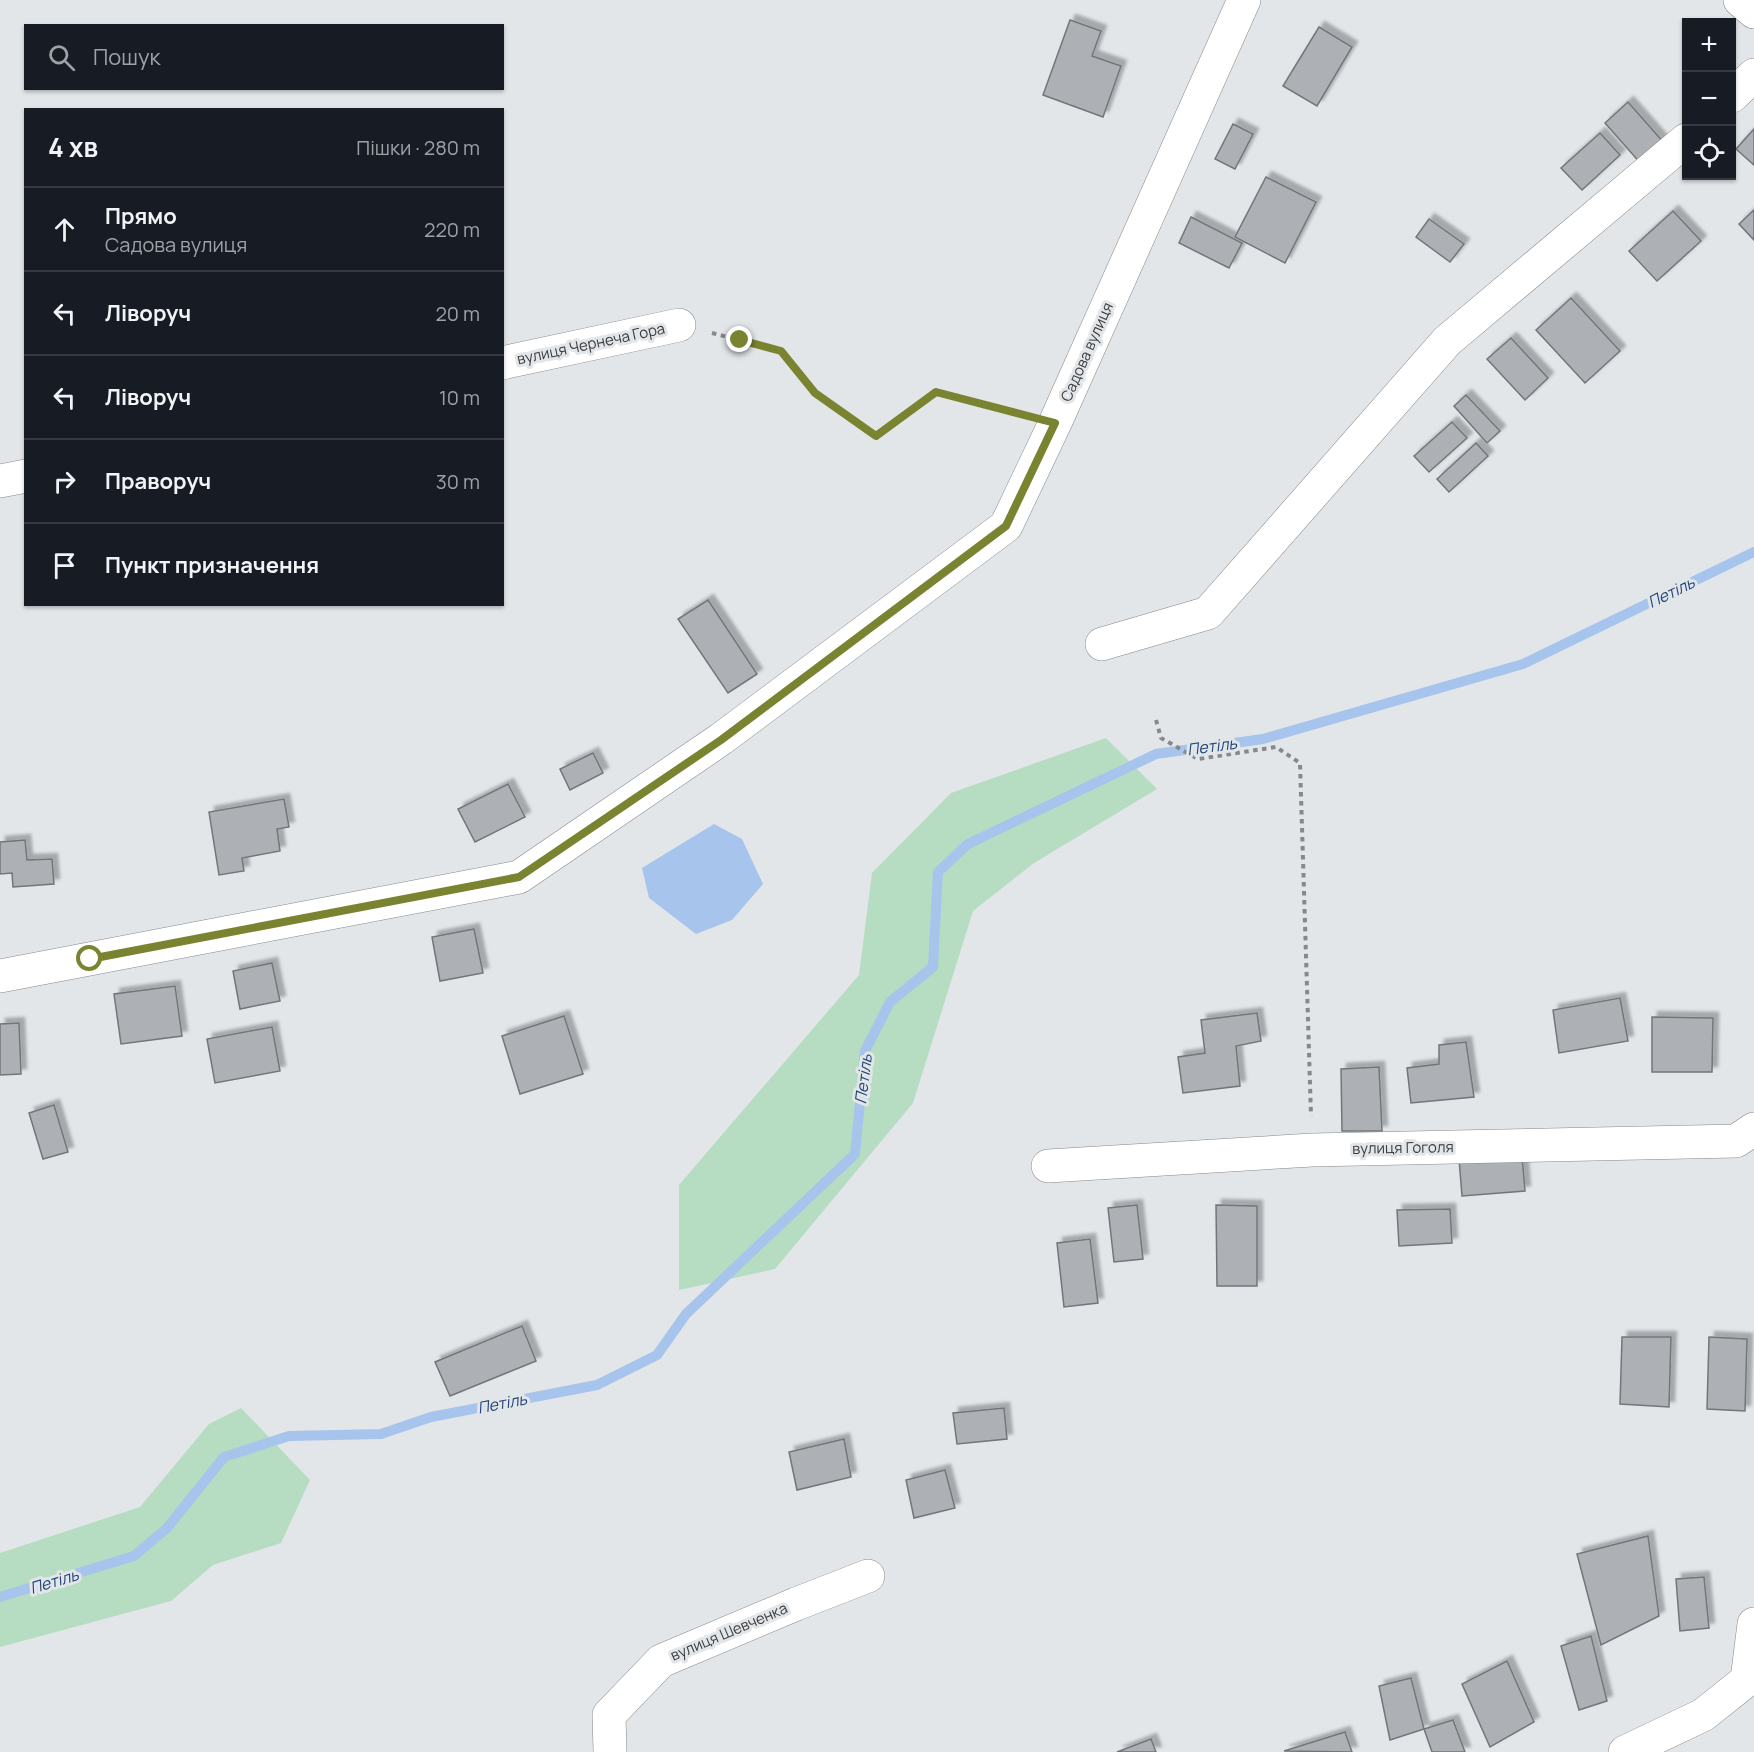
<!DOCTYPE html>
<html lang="uk">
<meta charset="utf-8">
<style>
body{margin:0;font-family:Manrope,sans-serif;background:#242831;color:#f1f3f6}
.controls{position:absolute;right:18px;top:18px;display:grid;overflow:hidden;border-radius:0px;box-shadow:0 2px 4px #0004}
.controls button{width:54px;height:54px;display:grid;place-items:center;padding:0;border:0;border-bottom:2px solid #363941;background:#171b24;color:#f1f3f6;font:30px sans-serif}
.stop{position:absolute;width:18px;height:18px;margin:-14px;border:4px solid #7a8330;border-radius:50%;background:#fff}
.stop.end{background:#7a8330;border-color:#fff;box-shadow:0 2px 6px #0008}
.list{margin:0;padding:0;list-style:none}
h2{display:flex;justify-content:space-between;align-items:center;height:78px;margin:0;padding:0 24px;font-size:26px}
h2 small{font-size:20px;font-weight:400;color:#9ea1a6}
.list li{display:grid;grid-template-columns:39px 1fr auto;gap:18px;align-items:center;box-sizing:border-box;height:84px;padding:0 24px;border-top:2px solid #363941}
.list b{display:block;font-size:22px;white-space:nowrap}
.list p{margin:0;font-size:20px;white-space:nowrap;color:#9ea1a6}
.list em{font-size:20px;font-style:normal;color:#9ea1a6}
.icon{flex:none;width:33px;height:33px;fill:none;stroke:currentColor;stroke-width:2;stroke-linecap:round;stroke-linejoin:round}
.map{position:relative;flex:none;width:1754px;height:1752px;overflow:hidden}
.search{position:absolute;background:#171b24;box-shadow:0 2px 4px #0004;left:24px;top:24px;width:480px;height:66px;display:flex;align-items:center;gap:15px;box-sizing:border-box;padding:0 21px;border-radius:0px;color:#9ea1a6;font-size:22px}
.panel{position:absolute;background:#171b24;box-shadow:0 2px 4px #0004;left:24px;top:108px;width:480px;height:498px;border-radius:0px}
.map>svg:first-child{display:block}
.green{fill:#b6ddc1}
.water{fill:#a7c4ed}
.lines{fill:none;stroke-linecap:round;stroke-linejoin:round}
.stream{stroke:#a7c4ed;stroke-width:10}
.building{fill:#adb0b4;stroke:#737679;stroke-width:1.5;filter:url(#shadow)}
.minor-casing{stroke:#85888c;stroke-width:34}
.path{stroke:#86898b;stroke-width:4;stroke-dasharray:4.5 4.5;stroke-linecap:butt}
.minor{stroke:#fff;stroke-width:33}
.route{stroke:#7a8330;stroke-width:8}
.labels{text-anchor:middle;stroke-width:6;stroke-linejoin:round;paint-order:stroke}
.street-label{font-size:15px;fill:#3b3c3e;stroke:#e2e6e9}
.water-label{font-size:16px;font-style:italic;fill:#214578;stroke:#e2e6e9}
</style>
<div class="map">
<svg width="1754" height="1752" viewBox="0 0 1754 1752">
<defs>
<filter id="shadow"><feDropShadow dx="5.5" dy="-5.5" stdDeviation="1.5" flood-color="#0004"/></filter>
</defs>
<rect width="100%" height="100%" fill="#e2e6e9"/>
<g class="green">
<path d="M1106 738 1157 789 1034 863 973 911 913 1103 775 1269 679 1290V1185L859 975 872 873 951 793Z"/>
<path d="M241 1408 310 1480 281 1543 213 1565 171 1601 0 1647V1553L140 1507 209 1424Z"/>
</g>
<path class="water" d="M714 824 742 839 763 884 732 920 696 934 649 898 642 868Z"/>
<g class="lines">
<path class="stream" d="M0 1597 134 1556 167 1528 224 1457 289 1436 381 1434 431 1417 597 1385 657 1355 686 1314 855 1154 865 1051 890 1002 933 967 938 872 968 844 1156 754 1263 739 1523 664 1754 552"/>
</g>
<g class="building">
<path d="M1070 20 1101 31 1092 56 1121 66 1103 117 1043 95Z"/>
<path d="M1319 27 1352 47 1317 106 1283 86Z"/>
<path d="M1628 102 1665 144 1642 165 1605 123Z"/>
<path d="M1233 124 1253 134 1235 169 1215 159Z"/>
<path d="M1754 129V165L1736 149Z"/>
<path d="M1600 133 1620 155 1582 190 1561 168Z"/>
<path d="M1266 177 1316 202 1285 263 1235 237Z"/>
<path d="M1754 210V240L1739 224Z"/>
<path d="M1673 211 1701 241 1657 281 1629 251Z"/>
<path d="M1191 217 1242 243 1229 268 1179 243Z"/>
<path d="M1429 219 1464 244 1450 262 1416 237Z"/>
<path d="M1571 298 1620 351 1585 383 1536 330Z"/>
<path d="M1511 338 1548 378 1525 400 1487 359Z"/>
<path d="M1466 395 1500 431 1487 443 1454 406Z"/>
<path d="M1452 422 1467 438 1429 472 1414 456Z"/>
<path d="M1476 443 1488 456 1449 492 1437 479Z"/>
<path d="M708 600 757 674 728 693 678 619Z"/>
<path d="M593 753 603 773 570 790 560 769Z"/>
<path d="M508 784 525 817 475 842 458 809Z"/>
<path d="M284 799 289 827 277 829 280 851 242 858 244 871 219 875 209 812Z"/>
<path d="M25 840 27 860 52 859 54 884 13 887 12 873 0 874V842Z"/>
<path d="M474 929 483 973 440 981 432 937Z"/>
<path d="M272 963 280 1001 240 1009 233 971Z"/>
<path d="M175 986 182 1036 121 1044 114 994Z"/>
<path d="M1620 998 1628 1041 1559 1053 1553 1010Z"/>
<path d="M1257 1013 1261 1041 1236 1046 1240 1086 1183 1093 1178 1057 1205 1053 1201 1020Z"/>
<path d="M564 1016 583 1074 520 1094 502 1036Z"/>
<path d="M1652 1017 1713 1018 1712 1072H1652Z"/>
<path d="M19 1023 21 1074 0 1075V1024Z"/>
<path d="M272 1027 280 1071 215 1083 207 1039Z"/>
<path d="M1466 1042 1474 1097 1411 1103 1407 1068 1439 1064V1045Z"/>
<path d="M1379 1067 1382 1131H1342L1341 1069Z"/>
<path d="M54 1105 68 1152 43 1159 29 1113Z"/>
<path d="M1522 1156 1525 1191 1462 1196 1459 1159Z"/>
<path d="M1137 1205 1143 1259 1114 1262 1108 1208Z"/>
<path d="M1216 1205 1257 1206V1286H1217Z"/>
<path d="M1450 1209 1452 1243 1399 1246 1397 1210Z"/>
<path d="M1090 1239 1098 1303 1064 1307 1057 1243Z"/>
<path d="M522 1326 536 1361 450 1396 435 1362Z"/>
<path d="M1622 1337H1671L1669 1407 1620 1404Z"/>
<path d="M1709 1337 1747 1339 1745 1411 1707 1409Z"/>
<path d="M1004 1408 1007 1439 957 1444 953 1413Z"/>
<path d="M844 1439 851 1477 797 1490 789 1452Z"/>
<path d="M945 1470 955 1508 914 1518 906 1480Z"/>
<path d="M1648 1536 1659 1616 1601 1645 1577 1554Z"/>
<path d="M1704 1577 1709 1628 1680 1631 1676 1579Z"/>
<path d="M1591 1636 1607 1701 1579 1710 1561 1646Z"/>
<path d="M1507 1661 1534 1722 1490 1747 1462 1684Z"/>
<path d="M1411 1678 1424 1729 1390 1740 1379 1686Z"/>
<path d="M1453 1720 1465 1752H1432L1424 1729Z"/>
<path d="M1345 1732 1352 1752 1284 1751Z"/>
<path d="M1151 1739 1156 1752H1117Z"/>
</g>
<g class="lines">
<g class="minor-casing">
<g id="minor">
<path d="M1740 0 1754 12"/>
<path d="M1732 96 1754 75"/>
<path d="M502 363 679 325"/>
<path d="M0 481 26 476"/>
<path d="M1102 644 1208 613 1447 341 1686 140"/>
<path d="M0 976 519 877 721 739 1006 526 1055 423 1244 0"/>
<path d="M1048 1166 1312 1150 1736 1141 1754 1129"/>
<path d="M610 1752 609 1715 661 1661 796 1604 868 1576"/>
<path d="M1625 1752 1703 1715 1747 1680 1754 1624"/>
</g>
</g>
<g class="path">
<path d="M712 333 781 351 815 393 876 436 936 392 1023 414"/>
<path d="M1156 720 1161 738 1198 759 1276 747 1300 763 1311 1116"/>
</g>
<use href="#minor" class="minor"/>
</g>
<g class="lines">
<path class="route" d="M90 959 519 877 721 740 1006 526 1055 423 936 392 876 436 815 393 781 351 740 340"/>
</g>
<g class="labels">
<g class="street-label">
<text transform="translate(591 344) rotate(-12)" y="5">вулиця Чернеча Гора</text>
<text transform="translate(1087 352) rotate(-66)" y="5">Садова вулиця</text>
<text transform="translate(1403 1148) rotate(-1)" y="5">вулиця Гоголя</text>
<text transform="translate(729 1632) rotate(-23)" y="5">вулиця Шевченка</text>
</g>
<g class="water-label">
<text transform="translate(1671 592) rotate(-26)" y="6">Петіль</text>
<text transform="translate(1212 746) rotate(-8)" y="6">Петіль</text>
<text transform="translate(863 1079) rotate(-83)" y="6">Петіль</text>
<text transform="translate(502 1403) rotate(-11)" y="6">Петіль</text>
<text transform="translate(54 1581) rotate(-17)" y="6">Петіль</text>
</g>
</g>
</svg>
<div class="controls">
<button>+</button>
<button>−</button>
<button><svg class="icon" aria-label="locate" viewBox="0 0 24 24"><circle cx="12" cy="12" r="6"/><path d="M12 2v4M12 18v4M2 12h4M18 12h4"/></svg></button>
</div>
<div class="stop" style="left:90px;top:959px"></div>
<div class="stop end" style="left:740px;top:340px"></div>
<div class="search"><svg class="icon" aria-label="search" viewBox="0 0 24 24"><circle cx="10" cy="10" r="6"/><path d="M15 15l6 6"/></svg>Пошук</div>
<section class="panel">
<h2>4 хв<small>Пішки · 280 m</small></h2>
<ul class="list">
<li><svg class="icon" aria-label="ahead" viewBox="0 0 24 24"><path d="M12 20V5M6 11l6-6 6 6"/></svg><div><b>Прямо</b><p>Садова вулиця</p></div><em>220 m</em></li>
<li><svg class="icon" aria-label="left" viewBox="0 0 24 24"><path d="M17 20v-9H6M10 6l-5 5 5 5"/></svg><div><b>Ліворуч</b></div><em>20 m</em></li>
<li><svg class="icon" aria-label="left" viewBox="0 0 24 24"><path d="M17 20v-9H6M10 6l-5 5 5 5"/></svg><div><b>Ліворуч</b></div><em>10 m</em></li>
<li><svg class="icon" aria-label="right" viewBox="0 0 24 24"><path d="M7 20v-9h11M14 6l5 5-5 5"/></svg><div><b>Праворуч</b></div><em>30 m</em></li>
<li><svg class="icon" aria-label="arrive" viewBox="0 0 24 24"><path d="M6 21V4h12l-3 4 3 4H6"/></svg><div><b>Пункт призначення</b></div></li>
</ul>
</section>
</div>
